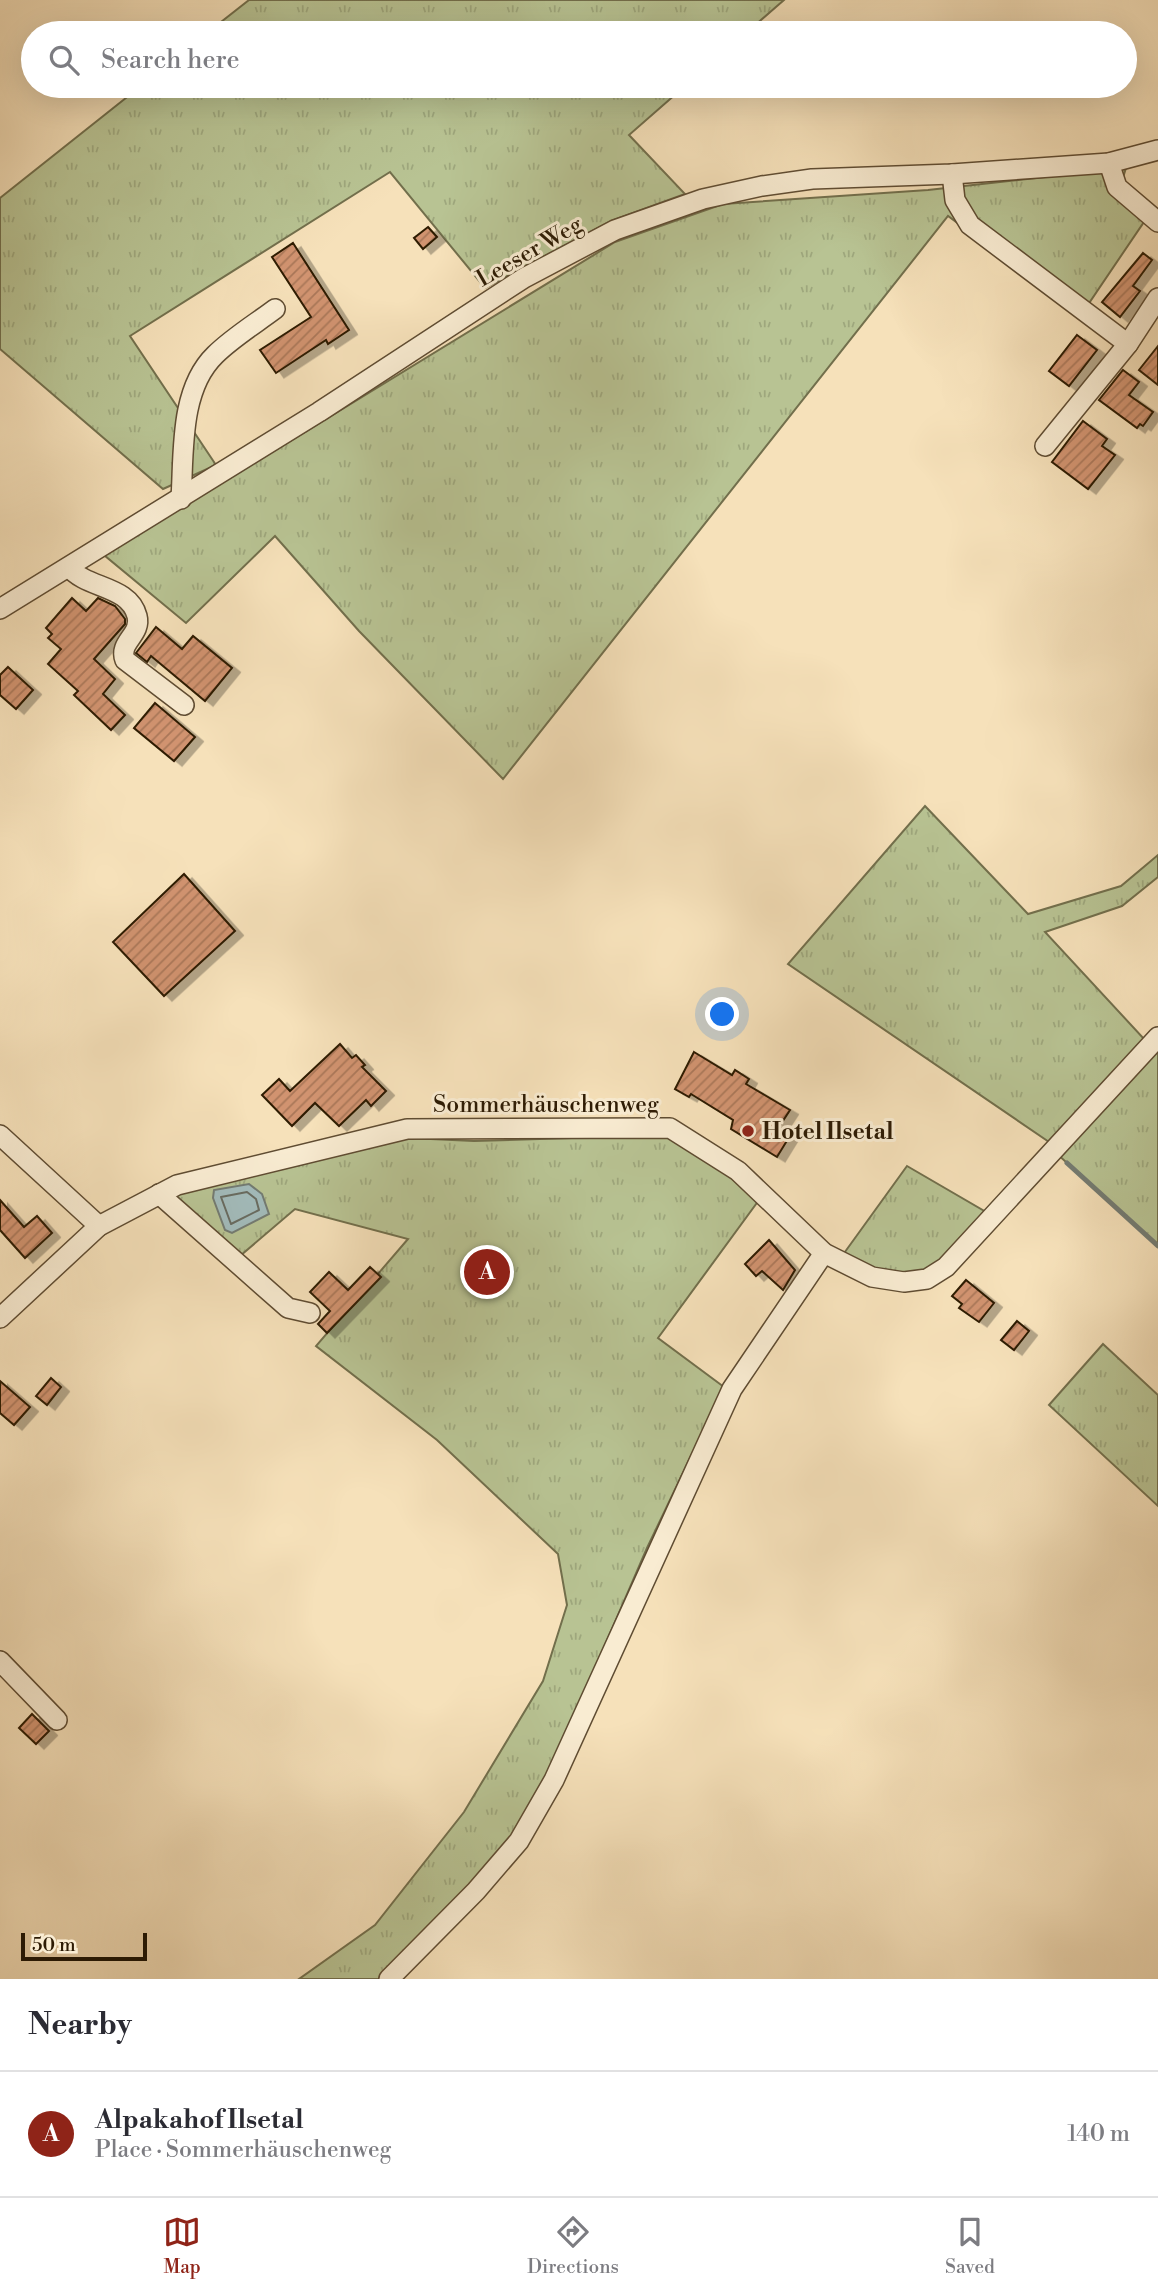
<!DOCTYPE html>
<meta charset="utf-8">
<style>
body{margin:0;font-family:"Libre Bodoni",serif;background:#f7f7f7;color:#2b2b33}
.scale{position:absolute;left:21px;bottom:18px;width:126px;box-sizing:border-box;padding-left:7px;border:4px solid #2d1b04;border-top:0;font-size:19px;line-height:24px;white-space:nowrap;color:#2d1b04;-webkit-text-stroke:5px #f9ecd2;paint-order:stroke}
.you{position:absolute;left:723px;top:1015px;width:24px;height:24px;margin:-18px;border:5px solid #fff;border-radius:50%;background:#1a73e8;box-shadow:0 0 0 10px #1a73e833}
.badge{display:grid;place-items:center;width:46px;height:46px;border-radius:50%;background:#8f2418;color:#fff;font-size:23px;font-weight:700}
.pin{position:absolute;translate:-50% -50%;border:4px solid #fff;box-shadow:0 2px 7px #0006}
.list{margin:0;padding:0;list-style:none}
h2{display:flex;justify-content:space-between;align-items:center;height:91px;margin:0;padding:0 28px;font-size:30px}
h2 small{font-size:23px;font-weight:400;color:#7c7c81}
.list li{display:grid;grid-template-columns:46px 1fr auto;gap:21px;align-items:center;box-sizing:border-box;height:126px;padding:0 28px;border-top:2px solid #e1e1e2}
.list b{display:block;font-size:26px;white-space:nowrap}
.list p{margin:0;font-size:23px;white-space:nowrap;color:#7c7c81}
.list em{font-size:23px;font-style:normal;color:#7c7c81}
.icon{flex:none;width:38px;height:38px;fill:none;stroke:currentColor;stroke-width:2;stroke-linecap:round;stroke-linejoin:round}
.map{position:relative;flex:none;width:1158px;height:1979px;overflow:hidden}
.search{position:absolute;background:#fff;box-shadow:0 7px 28px #0002;left:21px;right:21px;top:21px;height:77px;display:flex;align-items:center;gap:18px;box-sizing:border-box;padding:0 24px;border-radius:38px;color:#7c7c81;font-size:26px}
.sheet{height:217px;background:#fff}
nav{display:flex;justify-content:space-around;align-items:center;box-sizing:border-box;height:98px;border-top:2px solid #e1e1e2;background:#fff;font-size:19px;color:#7c7c81}
nav a{display:grid;justify-items:center;gap:4px}
nav .on{color:#8f2418}
.map>svg:first-child{display:block}
.grass{fill:url(#grass-tufts);stroke:#726f4c;stroke-width:2}
.water{fill:#a2bbbb;stroke:#737b72;stroke-width:2}
.lines{fill:none;stroke-linecap:round;stroke-linejoin:round}
.shore{stroke:#686b60;stroke-width:2}
.stream{stroke:#737b72;stroke-width:5}
.building{fill:url(#building-hatch);stroke:#2d1b04;stroke-width:2;filter:url(#shadow)}
.minor-casing{stroke:#5f4c32;stroke-width:22}
.minor{stroke:#f9ecd2;stroke-width:19}
.poi-dot{fill:#8f2418;stroke:#f9ecd2;stroke-width:2.5}
.labels{text-anchor:middle;stroke-width:6;stroke-linejoin:round;paint-order:stroke}
.street-label{font-size:23px;fill:#2d1b04;stroke:#f9ecd2}
.poi-label{font-size:23px;font-weight:bold;fill:#2d1b04;stroke:#f9ecd2;text-anchor:start}
</style>
<div class="map">
<svg width="1158" height="1979" viewBox="0 0 1158 1979">
<defs>
<pattern id="grass-tufts" width="24" height="20" patternUnits="userSpaceOnUse" patternTransform="scale(1.75)"><rect width="24" height="20" fill="#b8c393"/><path d="M3 7l-1-3M5 7V3M7 7l1-3M15 17l-1-3M17 17v-4M19 17l1-3" fill="none" stroke="#9ea77d"/></pattern>
<pattern id="building-hatch" width="6" height="6" patternUnits="userSpaceOnUse" patternTransform="scale(1.75)"><rect width="6" height="6" fill="#d1936f"/><path d="M-1 1l2-2M0 6l6-6M5 7l2-2" fill="none" stroke="#aa7759"/></pattern>
<filter id="shadow"><feDropShadow dx="8" dy="4.5" stdDeviation="0" flood-color="#0004"/></filter>
</defs>
<rect width="100%" height="100%" fill="#f6e1ba"/>
<filter id="stains"><feTurbulence type="fractalNoise" baseFrequency=".00286" numOctaves="4"/><feColorMatrix values="0 0 0 0 .2 0 0 0 0 .09 0 0 0 0 .02 0 0 0 .5 -.17"/></filter>
<radialGradient id="worn" r=".72"><stop offset=".6" stop-color="#630" stop-opacity="0"/><stop offset="1" stop-color="#630" stop-opacity=".3"/></radialGradient>
<g class="grass">
<path d="M249 0H784L746 33H207Z"/>
<path d="M141 86H685L629 135 685 194 611 221 485 288 390 172 130 336 216 465 163 489 0 349V198Z"/>
<path d="M1126 168 1121 184 1150 213 1081 315 948 216 503 779 359 631 275 536 186 623 104 555 615 242 723 204 928 190Z"/>
<path d="M925 806 1028 914 1121 886 1158 855V877L1122 906 1045 932 1145 1040 1052 1144 788 964Z"/>
<path d="M1158 1048V1246L1055 1152Z"/>
<path d="M667 1135 703 1156 759 1200 658 1338 724 1387 647 1548 548 1777 514 1837 380 1979H299L375 1925 464 1812 543 1681 567 1605 558 1554 437 1440 316 1346 408 1239 295 1209 233 1262 167 1207 183 1188 409 1138 474 1141Z"/>
<path d="M907 1166 986 1212C972 1228 957 1254 940 1265 909 1285 871 1270 842 1256Z"/>
<path d="M1103 1344 1158 1395V1506L1049 1405Z"/>
</g>
<path class="water" d="M249 1184 262 1194 269 1214 232 1233 225 1230 213 1198 214 1190Z"/>
<g class="lines">
<path class="shore" d="M247 1192 256 1199 259 1210 231 1224 221 1197Z"/>
<path class="stream" d="M1067 1163 1158 1246"/>
</g>
<g class="building">
<path d="M428 227 437 237 423 249 414 238Z"/>
<path d="M293 243 349 330 328 344 326 340 276 373 260 350 311 317 272 257Z"/>
<path d="M1143 253 1152 260 1133 286 1140 291 1120 317 1102 302Z"/>
<path d="M1077 335 1097 350 1069 386 1049 371Z"/>
<path d="M1158 346V385L1139 370Z"/>
<path d="M1123 370 1139 382 1129 395 1153 412 1143 426 1140 424 1137 428 1099 400Z"/>
<path d="M1083 421 1107 439 1102 446 1115 455 1088 489 1052 462Z"/>
<path d="M72 598 86 611 98 598 115 606 125 619V624L94 659 115 679 103 694 125 715 111 730 74 695 78 691 48 664 61 649 48 638 52 634 46 628Z"/>
<path d="M156 627 182 649 193 636 232 668 205 701 151 656 147 662 136 653Z"/>
<path d="M8 667 33 690 16 709 0 695V675Z"/>
<path d="M155 703 195 737 174 761 134 728Z"/>
<path d="M184 874 235 931 164 996 113 942Z"/>
<path d="M340 1044 352 1058 356 1055 365 1065 362 1067 386 1091 371 1106 366 1100 339 1126 315 1103 292 1126 262 1095 279 1079 290 1091Z"/>
<path d="M694 1052 732 1075 735 1070 749 1079 746 1084 790 1110 779 1127 791 1134 777 1157 731 1129 733 1120 691 1094 689 1097 675 1089Z"/>
<path d="M0 1200 24 1227 37 1216 52 1233 25 1258 0 1230Z"/>
<path d="M769 1240 795 1270 783 1290 762 1271 756 1276 745 1264Z"/>
<path d="M370 1267 381 1277 327 1333 318 1324 330 1311 310 1292 329 1272 348 1290Z"/>
<path d="M966 1280 994 1303 979 1322 959 1308 962 1304 952 1296Z"/>
<path d="M1017 1321 1029 1331 1014 1350 1001 1340Z"/>
<path d="M51 1378 61 1387 47 1405 36 1396Z"/>
<path d="M0 1381 30 1407 14 1425 0 1413Z"/>
<path d="M32 1714 49 1731 36 1744 19 1728Z"/>
</g>
<g class="lines">
<g class="minor-casing">
<g id="minor">
<path d="M1109 163 1117 187 1158 222"/>
<path d="M952 174 955 200 970 225 1128 344"/>
<path d="M1045 446 1128 344 1158 298"/>
<path d="M181 499C184 454 179 390 215 355 232 338 255 324 275 309"/>
<path d="M69 567C86 589 129 585 137 616 142 635 118 642 125 660L184 705"/>
<path d="M0 609 319 412 524 278 615 230 703 199 762 186 812 179 952 174 1109 163 1158 150"/>
<path d="M0 1135 99 1226"/>
<path d="M159 1194 288 1308 310 1313"/>
<path d="M0 1318 99 1226 177 1185 407 1129 670 1128 738 1171 824 1253 872 1277 904 1282 927 1279 946 1267 1158 1037"/>
<path d="M0 1661 57 1720"/>
<path d="M389 1979 476 1891 519 1841 554 1780 732 1389 824 1253"/>
</g>
</g>
<use href="#minor" class="minor"/>
</g>
<circle class="poi-dot" cx="748" cy="1131" r="7"/>
<g class="labels">
<g class="street-label">
<text transform="translate(529 251) rotate(-30)" y="8">Leeser Weg</text>
<text x="546" y="1112">Sommerhäuschenweg</text>
</g>
<g class="poi-label">
<text x="762" y="1139">Hotel Ilsetal</text>
</g>
</g>
<rect width="100%" height="100%" filter="url(#stains)"/>
<rect width="100%" height="100%" fill="url(#worn)"/>
</svg>
<div class="scale">50 m</div>
<div class="you"></div>
<div class="pin badge" style="left:487px;top:1272px">A</div>
<div class="search"><svg class="icon" aria-label="search" viewBox="0 0 24 24"><circle cx="10" cy="10" r="6"/><path d="M15 15l6 6"/></svg>Search here</div>
</div>
<section class="sheet">
<h2>Nearby<small></small></h2>
<ul class="list">
<li><span class="badge">A</span><div><b>Alpakahof Ilsetal</b><p>Place · Sommerhäuschenweg</p></div><em>140 m</em></li>
</ul>
</section>
<nav>
<a class="on"><svg class="icon" aria-label="map" viewBox="0 0 24 24"><path d="M3 6l6-2 6 2 6-2v14l-6 2-6-2-6 2zM9 4v14M15 6v14"/></svg>Map</a>
<a><svg class="icon" aria-label="directions" viewBox="0 0 24 24"><path d="M12 3l9 9-9 9-9-9zM9 14v-3h6M13 9l2 2-2 2"/></svg>Directions</a>
<a><svg class="icon" aria-label="saved" viewBox="0 0 24 24"><path d="M7 4h10v16l-5-4-5 4z"/></svg>Saved</a>
</nav>
